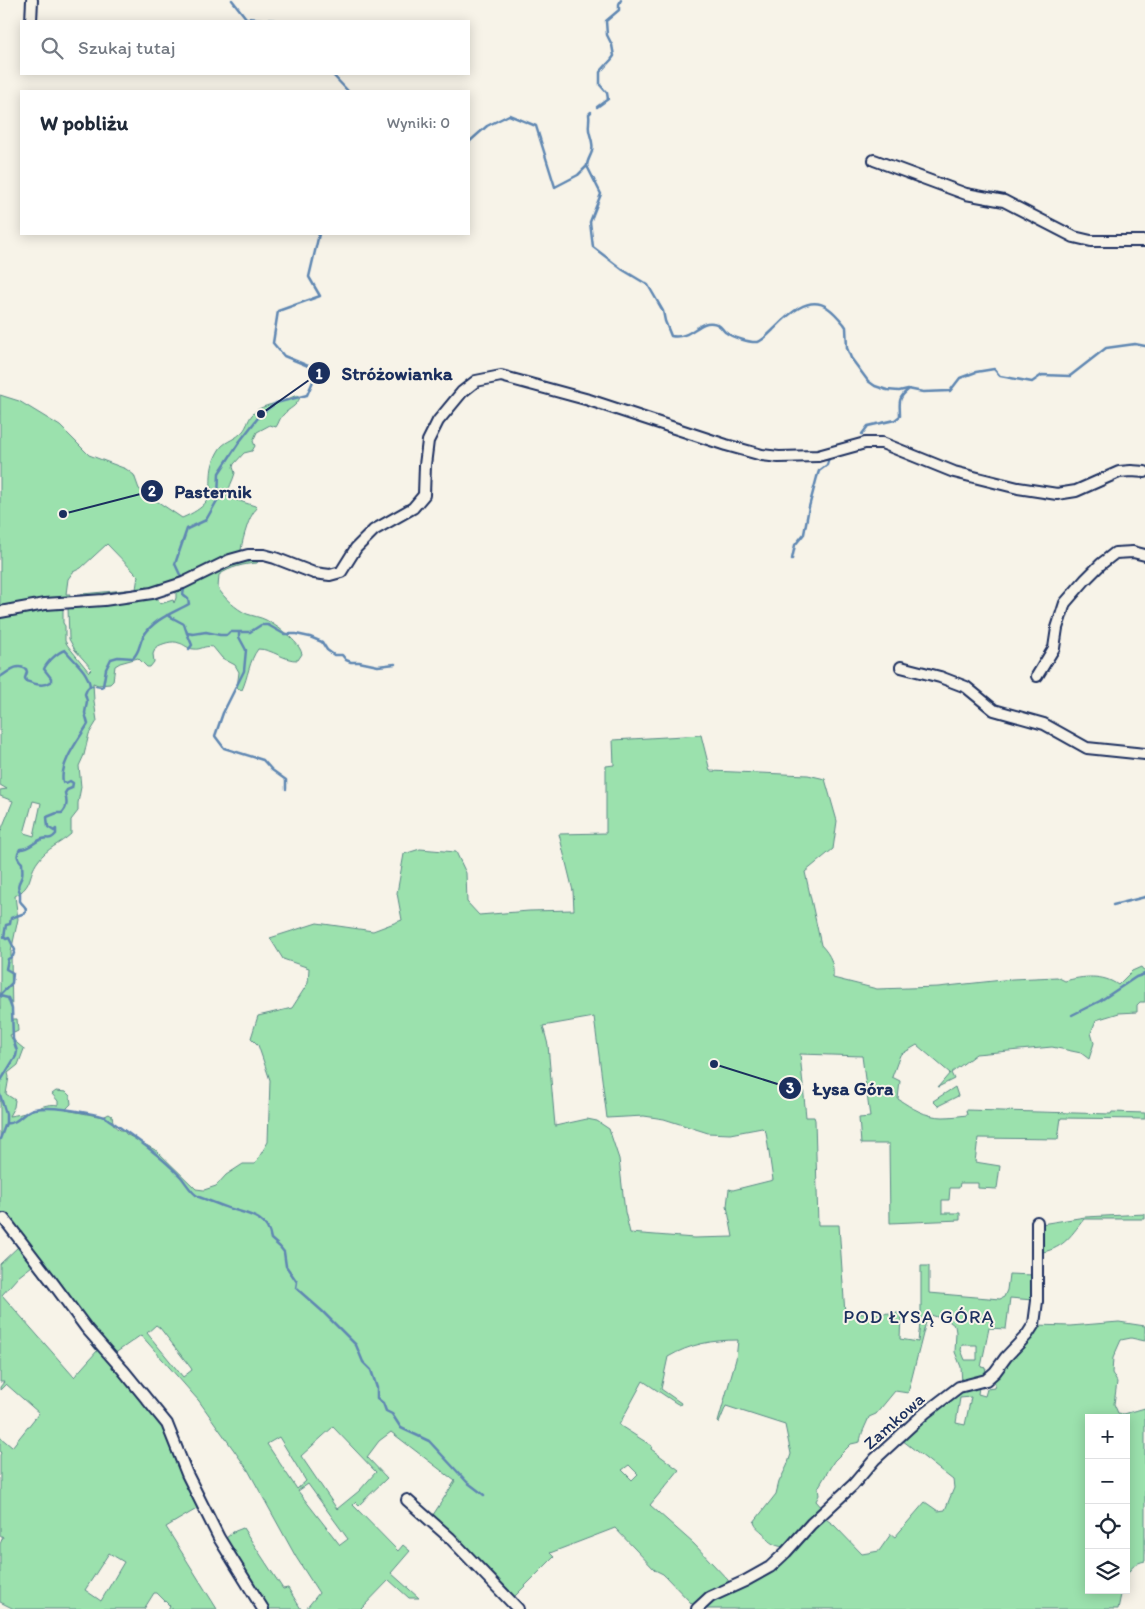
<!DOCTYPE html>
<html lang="pl">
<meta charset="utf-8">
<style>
body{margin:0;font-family:Itim,sans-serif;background:#f6f6f7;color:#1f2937}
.controls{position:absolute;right:15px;bottom:15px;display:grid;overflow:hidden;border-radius:0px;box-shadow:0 2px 12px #0003}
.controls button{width:45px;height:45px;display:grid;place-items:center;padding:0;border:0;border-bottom:1px solid #e0e1e3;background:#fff;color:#1f2937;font:25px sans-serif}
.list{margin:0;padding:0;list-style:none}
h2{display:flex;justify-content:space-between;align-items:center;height:65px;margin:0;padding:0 20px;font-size:21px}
h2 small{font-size:16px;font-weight:400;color:#747a83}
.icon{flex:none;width:28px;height:28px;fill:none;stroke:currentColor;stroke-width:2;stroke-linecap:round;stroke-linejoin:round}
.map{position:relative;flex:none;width:1145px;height:1609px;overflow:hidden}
.search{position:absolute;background:#fff;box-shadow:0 2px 12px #0003;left:20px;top:20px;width:450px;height:55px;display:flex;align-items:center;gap:12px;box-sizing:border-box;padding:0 18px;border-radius:0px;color:#747a83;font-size:19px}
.panel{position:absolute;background:#fff;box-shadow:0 2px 12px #0003;left:20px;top:90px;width:450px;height:145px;border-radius:0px}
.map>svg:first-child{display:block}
.green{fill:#9be1ad;stroke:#5b8886;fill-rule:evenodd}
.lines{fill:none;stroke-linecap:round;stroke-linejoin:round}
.stream{stroke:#5f87b2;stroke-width:2.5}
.minor-casing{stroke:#1b2f5e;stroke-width:14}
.minor{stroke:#f7f3e8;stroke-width:10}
.labels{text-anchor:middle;stroke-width:4;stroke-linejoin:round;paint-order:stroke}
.street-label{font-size:18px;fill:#1b2f5e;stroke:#f7f3e8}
.neighbourhood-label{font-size:19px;letter-spacing:1px;fill:#1b2f5e;stroke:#f7f3e8}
.leader{fill:none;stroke:#1b2f5e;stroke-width:2}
.callout-dot{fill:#1b2f5e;stroke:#f7f3e8;stroke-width:2}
.mark-label{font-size:15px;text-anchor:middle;font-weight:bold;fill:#fff}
.callout-label{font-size:19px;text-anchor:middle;font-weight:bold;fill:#1b2f5e;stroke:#f7f3e8;stroke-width:4;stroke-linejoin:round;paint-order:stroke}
</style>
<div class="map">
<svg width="1145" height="1609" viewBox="0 0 1145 1609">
<rect width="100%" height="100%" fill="#f7f3e8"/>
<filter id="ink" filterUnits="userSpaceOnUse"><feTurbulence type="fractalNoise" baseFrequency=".02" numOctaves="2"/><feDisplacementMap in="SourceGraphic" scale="10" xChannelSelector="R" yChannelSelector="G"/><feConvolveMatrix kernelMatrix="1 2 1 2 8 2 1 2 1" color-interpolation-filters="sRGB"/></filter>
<g filter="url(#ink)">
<g class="green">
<path d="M0 395 19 401 60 426 89 455 126 469 134 475 139 489 182 518C229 498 199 482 219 450 223 442 234 440 240 434 247 429 247 421 252 415 260 405 272 405 283 401 288 399 292 397 297 395L300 397C297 407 289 408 283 415 279 419 279 423 276 427L270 425 257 432 253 441 255 446 252 451 244 453 234 464 233 467 235 473C233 481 228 488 227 497L255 506 257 508C255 511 253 512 252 515 248 520 241 545 241 551L161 589 80 598 82 594 136 589 138 576 107 544 81 568 73 572 68 579 66 594H70L68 599 0 609Z"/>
<path d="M258 558 259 560 257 563C244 564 230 567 219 575L218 588C224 598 236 609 247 614 253 616 260 617 266 620 277 626 299 641 302 654L298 660C284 661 273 649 258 649 249 661 248 677 242 690L237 688 239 672 235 665 222 658 213 647C203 645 202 650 194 649 188 649 184 644 179 643 172 640 162 644 156 647L153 654 154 662 150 667H147L138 658 120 663 115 666 113 681 110 684 98 685 93 683 94 701 97 721 89 734 84 755 79 766 81 787 78 803V811L71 820V834C60 844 47 848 38 861 27 876 34 885 15 896L18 919 11 952 12 1019H17L18 1031 10 1035 12 1039 24 1049 18 1065 8 1073 9 1077 6 1094 15 1100 14 1107 9 1116C16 1115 24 1114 30 1111 38 1108 48 1103 58 1105V1101L52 1094 56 1091 66 1092 70 1096 71 1104 67 1108 66 1110 103 1117 109 1114 112 1116C114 1128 114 1127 125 1132L126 1134 157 1151 196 1189 204 1190 216 1186 226 1175 243 1164H255L268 1142 270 1080 258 1045 251 1038 258 1016 292 1008 308 983 309 968 283 959 270 938 317 923 373 931 402 920 397 893 404 854 420 849 456 852 466 873 467 902 479 915 529 911 574 910 573 891 559 834 606 833V766L614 765 613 740 701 735 710 771 808 775 825 779 837 821 833 849 805 872 821 945C831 956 834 963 833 978L877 989 938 987 1012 979 1057 977 1065 981C1083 976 1103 974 1118 985L1132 971 1141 967 1145 972V1002H1140L1137 1005V1012L1119 1013 1096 1020 1091 1033 1094 1043 1089 1059 1081 1053 1052 1047 976 1054 951 1073 954 1079 938 1087 950 1073 917 1045 900 1055 892 1077 900 1081 898 1099C912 1108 925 1117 943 1117 951 1117 959 1116 967 1115L966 1110 1111 1114 1112 1112 1145 1113V1119L1061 1118 1058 1139 978 1138 975 1162 1000 1166 997 1189 978 1188V1183H960L959 1188H950L949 1200H942V1213H960V1220L890 1223 889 1144H861L859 1118 870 1117 862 1056 800 1054 806 1117H814L815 1120 818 1225H839L845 1314 901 1313 900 1339 918 1342 921 1314V1266H929V1293L1000 1299 1004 1297 1007 1290 1009 1274 1033 1275 1032 1300 1010 1298 1006 1329 989 1328 981 1367 986 1368 984 1377 962 1384 961 1367 955 1352 956 1332 955 1326 949 1321 928 1314 908 1393 895 1391 876 1414 869 1417C866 1425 861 1433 860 1442L851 1444 834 1461 818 1488 819 1495 816 1501 823 1509 786 1547C779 1547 771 1544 767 1539 763 1534 766 1535 762 1532 758 1528 756 1528 754 1522L776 1494 779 1482 787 1466 791 1454 785 1425 726 1406 719 1423 718 1422 736 1359 738 1340C713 1340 690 1344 668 1357L661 1389 681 1403 680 1405 676 1403 643 1381 619 1425 652 1446 651 1449 679 1470 650 1505 694 1544 728 1580 729 1584 694 1606 663 1574 655 1570 615 1528 550 1553 554 1557 512 1599 431 1518 455 1481 391 1432 379 1441 367 1457 387 1478 359 1505 356 1502 353 1505 398 1551 403 1545 410 1551 391 1573 419 1598H409L389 1580 361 1609H306L319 1593 296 1557 248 1470 199 1401 141 1335 114 1354 109 1351 0 1212V833L13 801 0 796V790L7 789 0 785V615L63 605V623L65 626V641L68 646 89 672 92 669 75 650 69 639 68 608 71 605 157 597 160 604 173 600 174 603 176 598V590L229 564ZM33 801 41 803 34 836 24 833ZM594 1017 607 1118 644 1116 664 1119 708 1133 730 1134 762 1128 766 1132 773 1180 733 1190 729 1189 727 1206 733 1237 694 1238 630 1233 625 1212 619 1159 609 1129 597 1121 587 1119 555 1126 548 1045 543 1026ZM156 1325 160 1328 191 1368 192 1370 183 1377 147 1333ZM962 1345H977V1360H965L961 1350ZM333 1427 376 1472 359 1491 337 1509 301 1456ZM279 1437 306 1481 297 1489 267 1444ZM629 1465 638 1474 632 1480 622 1470ZM308 1484 348 1539 340 1545 298 1491Z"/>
<path d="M955 1087 958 1096 938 1106 933 1101Z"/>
<path d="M1145 1214V1219H1084C1069 1238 1063 1249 1038 1253L1041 1224 1085 1217Z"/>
<path d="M20 1245 162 1426 170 1439 200 1507 166 1527 217 1609H168L170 1606 157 1593H154L144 1609H14L0 1602V1544L3 1537 0 1535V1455L1 1453 0 1452V1437L12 1447 39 1413 6 1384 0 1390V1387L4 1382H0V1264ZM32 1266 97 1351 74 1377 2 1295 18 1277ZM109 1553 124 1562 101 1601 85 1590Z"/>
<path d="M1119 1322 1145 1326V1341L1131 1338 1121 1340 1113 1358 1112 1373 1117 1382 1114 1404 1118 1413 1124 1414 1145 1408V1561C1135 1563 1130 1568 1126 1577V1418H1089V1590H1122L1118 1609H702L707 1602 754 1579 823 1517 834 1525 862 1554 879 1551 891 1534 895 1537 925 1502 938 1511 945 1510 954 1488 953 1480 902 1440 956 1392 983 1385V1388L979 1387 978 1394 985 1396 987 1389 994 1388 995 1384 993 1377 1035 1325 1070 1326ZM971 1397 965 1425 956 1423 960 1398Z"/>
<path d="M243 1528 283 1589 288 1588 301 1609H268L239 1567 224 1540 233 1532Z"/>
</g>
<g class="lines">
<g class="stream">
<path d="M232 0 246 18 274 20 275 21"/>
<path d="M332 74 348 91"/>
<path d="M597 107 608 99 607 93 600 85V72L611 60 614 56 612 45 607 35 606 21 619 10V4L621 0"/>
<path d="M469 142 487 126 509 115 536 126 555 187 578 175 587 166 601 194 590 222 593 247 623 270 648 285 663 311 665 321 671 336C690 340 699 320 713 323 720 324 721 328 725 332 732 337 749 343 758 342 763 340 769 334 773 330 785 318 808 293 828 308 834 312 839 318 844 324L846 327 847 348 851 358 868 381 875 386 887 390 899 391 908 389 923 392 950 391 960 378 976 372 994 369 1000 376 1032 382 1042 375 1070 376 1106 348 1135 344 1145 346"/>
<path d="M587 166C587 160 591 156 592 151 594 143 590 137 589 130 588 125 590 120 589 114L591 112"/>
<path d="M862 434 868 426 895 420 900 416C900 403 897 399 908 390"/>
<path d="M792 559 795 545 804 534 809 507 817 477 819 471 827 465 829 458"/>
<path d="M182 579 175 564 187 529 206 520 218 499 219 473 240 441 261 414 276 403 307 395 318 370 284 356 273 343 278 311 320 296 309 277 319 234"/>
<path d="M167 615 184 624 187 633 193 634 206 632 220 635H227L230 632H250L261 625H268L284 634H296L310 637 322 642 327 650 334 655H342L346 660 351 662H359L378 666 395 664"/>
<path d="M187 633 192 645 189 649"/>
<path d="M239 633V637L246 650 244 671 223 713 215 736 224 748 263 760 272 770 286 780V789"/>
<path d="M0 677C9 672 15 663 26 669L27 672 25 678 26 681C35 684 43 687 51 682V678L44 669C47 662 58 652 65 650 74 661 88 671 90 686H93"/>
<path d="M96 686 101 687 103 686 106 669 111 659 118 657 133 658C140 651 139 644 143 637 153 619 173 613 189 604L188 599 183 595 184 588"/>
<path d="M1113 905 1145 897"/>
<path d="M0 995 12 983 13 973 6 969 8 959 13 956 15 950 9 938 6 939 4 937 6 925 10 924 11 918 25 913C28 907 22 905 20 901V892C16 885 20 882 22 876 23 872 22 867 22 863 17 858 16 855 20 849 30 849 33 842 42 839 49 837 50 841 56 834V829L54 831 48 827 47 817 57 813H62C68 807 67 801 65 793L67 790 72 788 73 783 70 781 66 783 63 782C59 764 79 739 88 724L85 713 87 701 85 694 87 689 90 686"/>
<path d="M0 996 8 998 12 1009 13 1039 17 1051 16 1056 0 1082"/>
<path d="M1072 1015 1100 1001 1136 977 1145 974"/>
<path d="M0 1095 6 1114V1123C18 1125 23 1111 34 1109 55 1106 77 1111 98 1115L105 1117C132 1136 158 1153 181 1177 186 1183 192 1194 199 1197 208 1200 219 1205 228 1208 247 1214 268 1216 271 1239L280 1247 284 1252 286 1266 297 1282 296 1288 322 1311 356 1345 363 1362 371 1370 377 1388V1398L383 1403 386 1411 392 1414 401 1428 429 1441 467 1482 484 1495"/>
<path d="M0 1139 6 1123"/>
</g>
<g class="minor-casing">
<g id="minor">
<path d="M31 21 32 0"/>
<path d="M874 160 966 194 1004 201 1074 237 1091 241H1145"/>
<path d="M0 612 45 604 104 600 152 593 183 583 230 560 248 555H264L275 558 314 573 330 575 341 572 356 548 374 530 413 508 424 495 425 465 428 441 438 421 462 392 476 381 501 376 589 400 726 445 762 455 779 457 818 456 865 443H882L954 472 1018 488 1057 494 1076 491 1119 472 1131 471 1145 472"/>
<path d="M901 667 940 677 966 687 994 710 1044 724 1087 748 1145 754"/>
<path d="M1037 676 1054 648 1057 628 1065 603 1085 580 1101 564 1115 553 1133 552 1145 555"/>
<path d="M4 1219 53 1283 87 1329 123 1370 167 1424 187 1474 219 1538 263 1609"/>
<path d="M407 1500 450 1538 518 1609"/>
<path d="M697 1609 710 1597 745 1581 770 1567 786 1552 811 1524 853 1485 875 1459 925 1413 959 1387 986 1380 995 1372 1006 1357 1027 1335 1034 1324 1037 1301V1222"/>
</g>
</g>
<use href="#minor" class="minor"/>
</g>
</g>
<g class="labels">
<g class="street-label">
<text transform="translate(894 1421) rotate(-42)" y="6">Zamkowa</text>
</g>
<g class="neighbourhood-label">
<text x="919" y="1323">POD ŁYSĄ GÓRĄ</text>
</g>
</g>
<path class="leader" d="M261 414L319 373M63 514L152 491M714 1064L790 1088"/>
<g class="callout-dot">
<circle cx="261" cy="414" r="5"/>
<circle cx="63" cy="514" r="5"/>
<circle cx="714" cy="1064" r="5"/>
<circle cx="319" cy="373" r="12"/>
<circle cx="152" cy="491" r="12"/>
<circle cx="790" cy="1088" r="12"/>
</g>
<g class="mark-label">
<text x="319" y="379">1</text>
<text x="152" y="496">2</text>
<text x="790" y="1093">3</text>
</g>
<g class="callout-label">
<text x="397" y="380">Stróżowianka</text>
<text x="213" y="498">Pasternik</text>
<text x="853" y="1095">Łysa Góra</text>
</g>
</svg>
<div class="controls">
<button>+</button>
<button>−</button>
<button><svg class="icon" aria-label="locate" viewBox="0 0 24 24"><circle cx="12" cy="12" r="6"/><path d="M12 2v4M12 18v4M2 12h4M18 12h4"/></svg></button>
<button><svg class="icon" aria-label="layers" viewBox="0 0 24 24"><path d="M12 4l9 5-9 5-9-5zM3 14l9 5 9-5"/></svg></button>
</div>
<div class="search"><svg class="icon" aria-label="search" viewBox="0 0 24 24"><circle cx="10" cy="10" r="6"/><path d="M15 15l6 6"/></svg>Szukaj tutaj</div>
<section class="panel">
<h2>W pobliżu<small>Wyniki: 0</small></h2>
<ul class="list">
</ul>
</section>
</div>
